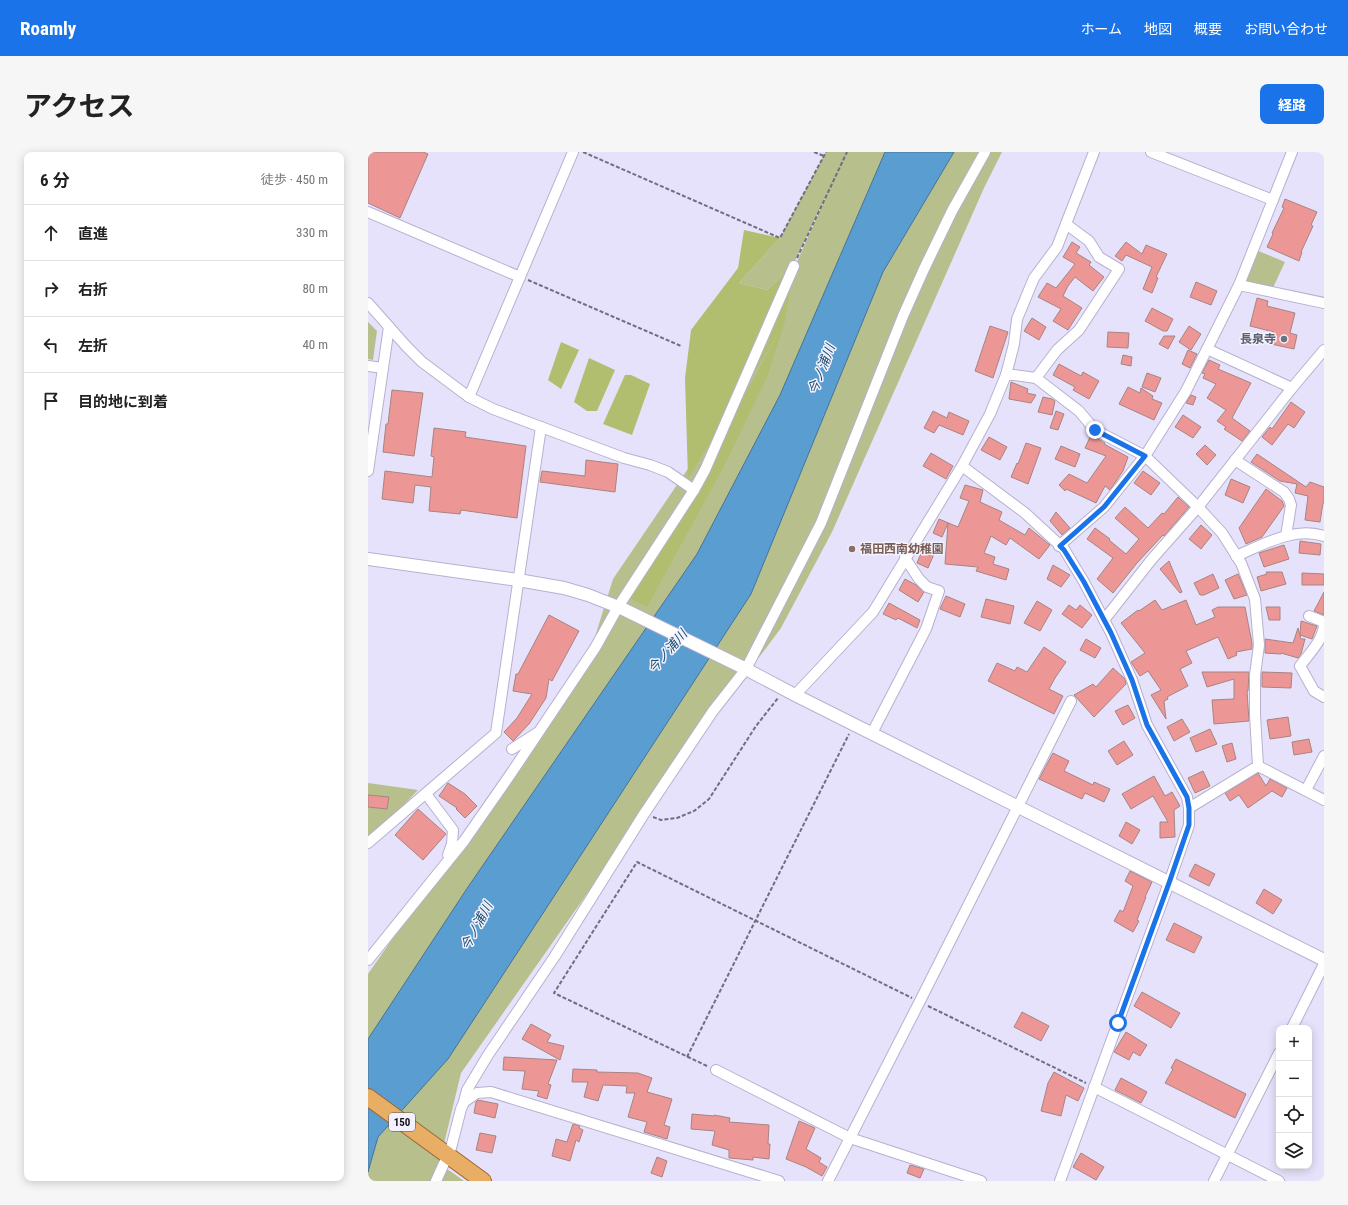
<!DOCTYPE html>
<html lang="ja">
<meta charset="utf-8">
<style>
body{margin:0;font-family:"Roboto Condensed","Noto Sans JP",sans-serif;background:#f6f6f6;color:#222}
.controls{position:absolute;right:12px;bottom:12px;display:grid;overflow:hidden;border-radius:8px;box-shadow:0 2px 10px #0003}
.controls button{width:36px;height:36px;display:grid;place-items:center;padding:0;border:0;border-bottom:1px solid #e0e0e0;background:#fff;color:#222;font:20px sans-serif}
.stop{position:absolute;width:12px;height:12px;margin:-9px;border:3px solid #1a73e8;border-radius:50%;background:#fff}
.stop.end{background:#1a73e8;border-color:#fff;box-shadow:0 1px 4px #0008}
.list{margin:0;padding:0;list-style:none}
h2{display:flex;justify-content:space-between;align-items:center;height:52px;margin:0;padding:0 16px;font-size:17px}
h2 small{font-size:13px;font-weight:400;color:#767676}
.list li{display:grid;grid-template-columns:26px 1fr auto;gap:12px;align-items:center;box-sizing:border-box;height:56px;padding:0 16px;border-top:1px solid #e0e0e0}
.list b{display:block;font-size:15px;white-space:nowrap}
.list em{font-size:13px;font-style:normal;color:#767676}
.icon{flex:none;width:22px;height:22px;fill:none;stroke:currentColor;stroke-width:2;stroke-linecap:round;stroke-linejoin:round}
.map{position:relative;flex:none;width:956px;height:1029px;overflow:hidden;border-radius:8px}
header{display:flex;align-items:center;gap:24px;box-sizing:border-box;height:56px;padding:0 20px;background:#1a73e8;color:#fff}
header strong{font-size:19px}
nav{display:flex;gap:22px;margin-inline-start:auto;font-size:14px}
.intro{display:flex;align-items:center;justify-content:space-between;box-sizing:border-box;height:96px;padding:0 24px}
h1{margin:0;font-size:28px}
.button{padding:10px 18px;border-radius:8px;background:#1a73e8;color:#fff;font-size:14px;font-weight:700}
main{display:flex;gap:24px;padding:0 24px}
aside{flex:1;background:#fff;border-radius:8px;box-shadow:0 2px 10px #0003}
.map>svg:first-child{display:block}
.green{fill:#b7bf8c}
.forest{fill:#b1bd6f}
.water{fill:#5a9ed1;stroke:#44739a}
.building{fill:#ec9795;stroke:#a78482}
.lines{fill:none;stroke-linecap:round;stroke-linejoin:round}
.minor-casing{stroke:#b7b0cf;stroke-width:12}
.tertiary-casing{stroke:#b7b0cf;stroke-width:14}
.trunk-casing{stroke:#9a6832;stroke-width:18}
.path{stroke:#716e7f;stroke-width:2;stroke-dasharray:4 2;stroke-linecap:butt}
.minor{stroke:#fff;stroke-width:10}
.tertiary{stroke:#fff;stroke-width:12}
.trunk{stroke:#e8ae66;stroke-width:16}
.route{stroke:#1a73e8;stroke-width:5}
.worship-dot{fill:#6b7280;stroke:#f3f1fe;stroke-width:1.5}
.education-dot{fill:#8d6e63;stroke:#f3f1fe;stroke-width:1.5}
.labels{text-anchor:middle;stroke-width:3;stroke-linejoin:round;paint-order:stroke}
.shield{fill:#f3f1fe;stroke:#55525e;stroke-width:1}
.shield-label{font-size:11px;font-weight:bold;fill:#110e19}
.worship-label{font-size:12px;font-weight:bold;fill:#5b616d;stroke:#f3f1fe;text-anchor:end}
.education-label{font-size:12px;font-weight:bold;fill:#785e54;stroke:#f3f1fe;text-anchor:start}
.water-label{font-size:13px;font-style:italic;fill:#1a4d70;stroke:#f3f1fe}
</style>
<header>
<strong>Roamly</strong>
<nav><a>ホーム</a><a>地図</a><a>概要</a><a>お問い合わせ</a></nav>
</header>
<div class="intro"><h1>アクセス</h1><a class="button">経路</a></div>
<main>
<aside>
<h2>6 分<small>徒歩 · 450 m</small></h2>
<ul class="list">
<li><svg class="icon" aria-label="ahead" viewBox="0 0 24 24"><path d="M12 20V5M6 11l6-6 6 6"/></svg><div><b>直進</b></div><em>330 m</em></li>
<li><svg class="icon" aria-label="right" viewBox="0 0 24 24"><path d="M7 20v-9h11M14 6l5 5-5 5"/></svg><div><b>右折</b></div><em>80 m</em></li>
<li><svg class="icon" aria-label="left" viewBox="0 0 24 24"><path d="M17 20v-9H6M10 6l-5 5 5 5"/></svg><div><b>左折</b></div><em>40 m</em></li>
<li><svg class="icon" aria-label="arrive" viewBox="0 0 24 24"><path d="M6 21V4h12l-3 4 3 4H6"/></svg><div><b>目的地に到着</b></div></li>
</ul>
</aside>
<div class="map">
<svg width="956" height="1029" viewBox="0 0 956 1029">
<rect width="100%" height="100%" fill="#e7e2fb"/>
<g class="green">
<path d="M458 0H634L616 36 464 380 413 476 294 635 93 921 69 1021 74 1015 82 1019 96 1029H0V822L221 504 245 427 368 246 463 34 423 117 399 138 371 131 412 86Z"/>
<path d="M888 98 917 110 903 140 871 133Z"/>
<path d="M0 170 9 179 5 208 0 207Z"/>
<path d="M0 631 50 638 0 690Z"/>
</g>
<g class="forest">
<path d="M376 78 412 86 371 131 399 138 426 114 417 169 399 225 356 314 279 455 264 447 260 440 345 300 412 179 320 326 317 226 323 178 370 116Z"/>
<path d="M193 190 211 198 193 237 180 228Z"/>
<path d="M221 206 247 218 229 259H219L206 250Z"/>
<path d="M257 223H263L282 232 264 283 235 272Z"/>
</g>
<path class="water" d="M517 0H586L515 120 383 442 80 907 10 985 0 1020V887L100 735 329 402 412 243Z"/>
<g class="building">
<path d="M2 0H55L60 2 32 66 0 51V4Z"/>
<path d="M917 47 949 60 943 73 945 74 933 100H934L931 109 899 95 905 82 904 81 916 56 914 55Z"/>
<path d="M704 90 712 95 708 101 723 110 721 113 736 125 725 139 707 125 700 134 695 144 714 156 700 178 685 169 693 157 670 145 679 131 688 136 707 112 695 105Z"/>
<path d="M758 90 774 102 778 93 799 102 788 125 790 126 784 141 775 137 784 115 758 103 754 109 747 104Z"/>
<path d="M828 130 849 139 843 153 822 145Z"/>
<path d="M889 146 900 149 899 154 927 161 922 181 929 183 926 197 903 192 906 180 882 174Z"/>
<path d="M784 156 805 167 799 179H795L777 169Z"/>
<path d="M664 166 678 175 671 188 656 179Z"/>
<path d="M622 174 640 180 625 226 607 219Z"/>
<path d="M821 174 833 182 823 198 811 190Z"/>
<path d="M740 180 761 181 760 196 739 195Z"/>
<path d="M796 184H807L800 197 791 192Z"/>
<path d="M820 198 829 202 822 216 814 212Z"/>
<path d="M755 203 764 205 763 214 753 212Z"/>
<path d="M841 208 852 213 850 217 883 231 864 266 882 279 874 289 856 277 858 275 849 269 858 258 839 246 848 232 835 226 837 222 834 221Z"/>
<path d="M691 212 713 224 715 220 731 229 721 247 705 238 707 235 685 223Z"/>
<path d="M779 221 793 226 787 240 774 235Z"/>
<path d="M643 230 660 237 659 241 668 243 663 251 641 247Z"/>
<path d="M760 235 772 241 773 236 785 244 784 247 794 251 786 268 751 252Z"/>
<path d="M24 238 55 241 46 304 15 300 18 272H20Z"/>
<path d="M823 243 828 245 825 253 818 251Z"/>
<path d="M675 245 684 247 687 249 684 263 670 260Z"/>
<path d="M923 250 937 260 926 276 920 272 904 293 894 285 902 275 904 277Z"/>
<path d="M565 259 579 266 581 260 601 269 595 283 571 273 566 281 556 276Z"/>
<path d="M688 259 696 262 690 278 682 276Z"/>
<path d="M815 263 833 275 825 286 807 275Z"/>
<path d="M66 276 98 280 97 285 158 294 149 366 93 358 92 362 61 359 63 335 47 333 45 351 14 347 17 319 64 325 66 305 63 304Z"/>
<path d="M723 283 737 291 736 292 760 305 755 319 742 338 737 334 728 351 698 337 697 339 691 333 701 322 719 331 738 304 717 296Z"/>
<path d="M621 285 639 295 632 308 613 298Z"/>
<path d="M658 291 673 296 660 332 643 325 649 311 650 312Z"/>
<path d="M837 293 848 303 839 313 828 302Z"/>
<path d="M693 294 712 302 707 315 687 307Z"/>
<path d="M563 301 585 314 578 327 555 314Z"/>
<path d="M889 302 938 335 942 330 956 335V351H955L952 370 937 368 940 344 927 341 929 332 912 329 883 310Z"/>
<path d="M218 308 250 312 247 340 172 330 174 319 217 324Z"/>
<path d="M775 319 792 331 783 343 766 331Z"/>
<path d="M863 327 882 335 875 351 857 343Z"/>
<path d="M597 333 615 338 612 350 634 360 631 368 657 383 661 376 682 393 671 407 642 386 638 393 623 384 616 401 627 405 625 412 641 417 638 428 608 419 610 415 577 412 580 371 574 385 565 381 571 367 590 375 601 349 592 346Z"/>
<path d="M898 337 914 349 916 354 894 385 878 392 871 376Z"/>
<path d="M810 345 821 355 796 384 795 383 769 411 745 441 729 427 745 406 719 387 727 376 742 387 741 388 758 402 771 387 747 366 757 355 780 376 794 361 796 362Z"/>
<path d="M688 360 702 376 694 383 682 369Z"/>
<path d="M833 373 844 383 833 397 821 387Z"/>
<path d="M932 389 953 392 952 403 931 401Z"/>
<path d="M916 393 921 407 896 415 891 401Z"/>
<path d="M555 397 566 402 560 416 549 411Z"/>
<path d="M801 409 814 440 812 441 792 417Z"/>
<path d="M685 413 702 423 693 435 679 427Z"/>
<path d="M898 420H914L918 432 893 439 889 425 899 422Z"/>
<path d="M934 421 956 422V433H934Z"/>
<path d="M845 422 851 436 836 443H832L826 431Z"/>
<path d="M870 422 879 443 866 447 857 428Z"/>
<path d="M537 427 548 433 556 440 550 450 531 438Z"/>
<path d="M956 440V463L946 459Z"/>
<path d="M578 444 597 452 592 465 572 457Z"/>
<path d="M618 447 646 454 642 472 613 465Z"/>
<path d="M787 448 794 458 818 448 828 473 847 465 844 458 850 455H877L884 491V497L868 500 869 503 860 507 850 485 818 499 824 511 812 517 820 534 799 545 800 547 796 549 798 567 783 543 793 538 780 519 772 524 763 510 777 501 753 471 770 458 771 459Z"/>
<path d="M669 449 684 458 672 479 656 471Z"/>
<path d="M521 451 552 468 549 476 530 466 528 468 515 462Z"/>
<path d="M701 453 708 458 712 453 724 463 714 476 694 462Z"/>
<path d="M898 455H912V468H901Z"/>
<path d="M181 463 211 479 184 529 181 527 178 546 161 572 145 589 136 580 149 566 164 542 145 539 148 522H150Z"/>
<path d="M933 469 949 474 944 487 932 483Z"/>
<path d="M930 476 933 487H937L933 502 930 506 913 501V502L897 501V487L925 491Z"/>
<path d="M718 487 733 496 727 506 712 498Z"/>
<path d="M676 495 698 510 687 526 681 537 695 544 686 562 620 529 629 511 647 519 649 515 659 520Z"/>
<path d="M745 516 757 527 758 532 726 565 706 543 725 532 728 535Z"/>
<path d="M834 520H881L880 539H879L881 569 846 572 844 548 866 547V527L839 535Z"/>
<path d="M894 520 924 521 923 536 894 535Z"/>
<path d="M760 553 767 566 755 573 747 559Z"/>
<path d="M920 565 923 584 902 587 899 568Z"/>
<path d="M814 567 822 580 806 589 799 575Z"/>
<path d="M842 577 849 592 828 600 822 586Z"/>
<path d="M941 587 944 600 926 603 924 590Z"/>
<path d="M756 589 765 603 749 613 740 599Z"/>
<path d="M864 591 868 607 859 610 854 594Z"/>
<path d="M685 601 701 609 696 619 725 633 726 630 742 637 736 650 717 641 714 647 671 627Z"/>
<path d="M835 619 842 634 827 641 820 626Z"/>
<path d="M890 621 898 634 902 627 919 636 914 645 904 639 880 656 871 643 862 649 857 641Z"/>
<path d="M786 624 797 644 804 640 812 654 806 658 807 685 792 686V670H800L785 644 763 657 754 642Z"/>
<path d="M80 631 97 642 109 654 97 666 88 657 89 656 71 644Z"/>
<path d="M0 643 21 645 19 657 0 655Z"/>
<path d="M50 657 78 682 55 708 27 683Z"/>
<path d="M758 670 772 678 764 692 751 684Z"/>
<path d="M827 712 847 722 841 734 821 724Z"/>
<path d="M762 719 784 730 777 745H778L769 768 771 769 765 780 746 769 752 758 755 760 765 734 757 729Z"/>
<path d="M896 737 914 748 905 762 888 751Z"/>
<path d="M806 771 834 785 826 801 798 788Z"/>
<path d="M774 840 812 861 803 876 766 854Z"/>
<path d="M654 860 681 874 673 889 646 875Z"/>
<path d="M163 872 183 883 179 890 196 894 192 908 154 887Z"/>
<path d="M758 880 779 893 772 904 765 900 761 908 746 900Z"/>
<path d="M136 905 189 908 180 932 183 933 179 947 169 944 171 939 154 937 157 919 135 918Z"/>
<path d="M808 907 878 942 867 966 797 931 805 917 803 916Z"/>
<path d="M205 917 229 918V920L270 921 284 926 279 940 304 947 296 973 302 975 299 987 276 980 279 970 260 965 267 941H258L259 934 235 933 230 949 216 945 220 930H204Z"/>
<path d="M686 920 716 936 710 949 698 943 693 964 673 959 680 931Z"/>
<path d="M753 926 779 940 773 951 747 938Z"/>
<path d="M110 948 130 952 127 966 106 961 108 950Z"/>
<path d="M324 962 346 964V963L362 966 361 970 401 973 400 992H402L401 1007 385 1005V1008L361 1006V998L344 993 347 979 323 977Z"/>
<path d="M431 969 447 976 438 997 453 1006 451 1010 459 1015 454 1024 438 1015 418 1007Z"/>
<path d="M205 972 212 974 211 976 215 978 211 990 208 988 202 1009 184 1004 188 987 199 990Z"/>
<path d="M112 981 128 984 124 1001 108 998Z"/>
<path d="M713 1001 736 1015 728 1028 705 1015Z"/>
<path d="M289 1005 299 1009 294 1025 283 1021Z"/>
<path d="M542 1013 556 1017 552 1026 539 1021Z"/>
</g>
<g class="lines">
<g class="minor-casing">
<g id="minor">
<path d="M783 0 905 48"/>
<path d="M0 60 152 125"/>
<path d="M871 133 956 151"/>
<path d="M0 151 38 194 54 210 101 245 125 257 173 275 256 306 282 313 300 320 326 338"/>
<path d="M839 197 924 236"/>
<path d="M0 214 15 216"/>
<path d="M638 223 646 192 649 167 666 126 689 95 726 0"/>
<path d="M668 226 689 198 711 178 751 117 731 105 721 89 698 72"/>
<path d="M101 245 205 0"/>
<path d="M867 308 916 340 921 347 923 353 918 384"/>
<path d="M594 314 657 361 696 397 716 430 743 481 764 528 779 573 819 645 821 656V673L801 731 692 1029"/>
<path d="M0 319 21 175"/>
<path d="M691 394 736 355 777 304 818 239 871 133 924 0"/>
<path d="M868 404C895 393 926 374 956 384"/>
<path d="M941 464 956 470"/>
<path d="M736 468 784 407 830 355 924 236 956 198"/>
<path d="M956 473C955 488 941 502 932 514L946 539 956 545"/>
<path d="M427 543 505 460 594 314 622 262 638 223H646L668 226 711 259 727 278 777 304 830 355 854 381 873 411 887 447 891 493 887 523V563L890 614 821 656"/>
<path d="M504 581 558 477 571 439 559 435 551 427 537 406"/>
<path d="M144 597 169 581"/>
<path d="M890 614 956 648"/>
<path d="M938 638 956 604"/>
<path d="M58 642 85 678 84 692 80 703"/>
<path d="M0 691 128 581 173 275"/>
<path d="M0 808 96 689 144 620 227 496 250 455 326 338 337 318 426 114"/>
<path d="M924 876 956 812"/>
<path d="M348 918 482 986 613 1029"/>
<path d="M726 935 911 1029"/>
<path d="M96 950 99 938 120 903 187 804 276 662 345 559 378 517 453 371 535 164 556 117 584 59 617 0"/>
<path d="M68 1029 83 996 93 957 96 950 109 941 123 940 411 1029"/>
<path d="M460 1029 553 847 703 549"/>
<path d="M846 1029 911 901"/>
</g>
</g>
<g class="tertiary-casing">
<path id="tertiary" d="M0 407 150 428 196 436 220 443 253 456 374 515 427 543 956 808"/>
</g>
<g class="trunk-casing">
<path id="trunk" d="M0 945 115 1029"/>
</g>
<g class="path">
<path d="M215 0 412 86 458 0"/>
<path d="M446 0 456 4"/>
<path d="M429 106 479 0"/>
<path d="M160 128 313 194"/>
<path d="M285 665 293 668 309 666 326 659 341 647 388 574 410 546"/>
<path d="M560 854 718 931"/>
<path d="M319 905 481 582"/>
<path d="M339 914 186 841 269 710 544 846"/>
</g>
<use href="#minor" class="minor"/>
<use href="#tertiary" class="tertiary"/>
<use href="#trunk" class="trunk"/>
</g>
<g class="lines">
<path class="route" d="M727 278 777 304 736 355 692 394 696 398 716 430 743 481 764 528 779 573 819 645 821 656V673L801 731 750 871"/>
</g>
<circle class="worship-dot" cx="916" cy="187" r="4"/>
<circle class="education-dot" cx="484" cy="397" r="4"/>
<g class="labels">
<rect class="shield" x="21" y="961" width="26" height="18" rx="3"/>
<g class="shield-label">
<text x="34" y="974">150</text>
</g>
<g class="worship-label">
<text x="908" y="191">長泉寺</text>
</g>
<g class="education-label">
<text x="492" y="401">福田西南幼稚園</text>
</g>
<g class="water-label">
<text transform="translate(453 217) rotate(-69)" y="5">今ノ浦川</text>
<text transform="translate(299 499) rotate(-49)" y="5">今ノ浦川</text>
<text transform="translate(108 774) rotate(-62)" y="5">今ノ浦川</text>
</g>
</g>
</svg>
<div class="controls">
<button>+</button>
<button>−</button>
<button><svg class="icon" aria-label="locate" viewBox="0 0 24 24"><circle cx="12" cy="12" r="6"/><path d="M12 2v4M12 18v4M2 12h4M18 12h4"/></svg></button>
<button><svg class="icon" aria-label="layers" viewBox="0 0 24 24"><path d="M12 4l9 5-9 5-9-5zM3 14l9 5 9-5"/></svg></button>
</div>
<div class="stop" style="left:750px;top:871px"></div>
<div class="stop end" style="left:727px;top:278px"></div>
</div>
</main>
